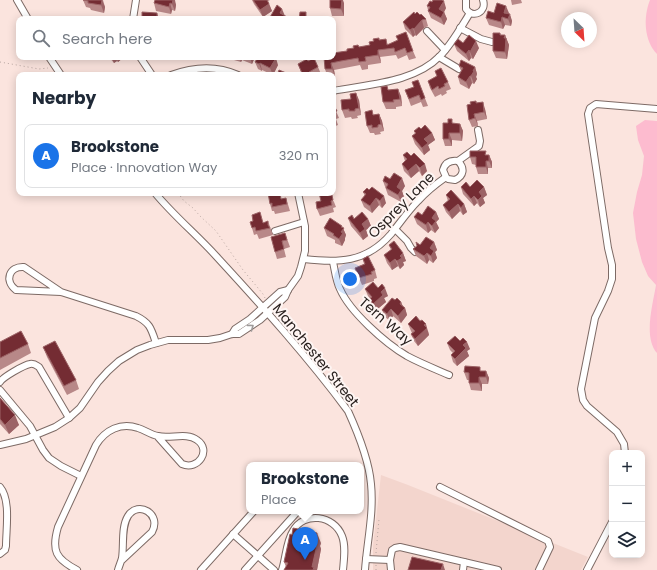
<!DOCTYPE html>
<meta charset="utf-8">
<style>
body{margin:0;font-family:Poppins,sans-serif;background:#f2f2f3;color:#1f2937}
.controls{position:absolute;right:12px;bottom:12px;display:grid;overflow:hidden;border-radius:8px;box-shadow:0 2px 10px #0003}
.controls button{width:36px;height:36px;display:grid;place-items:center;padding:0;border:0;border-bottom:1px solid #e0e1e3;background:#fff;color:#1f2937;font:20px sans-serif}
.compass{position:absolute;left:561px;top:12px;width:36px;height:36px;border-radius:50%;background:#fff;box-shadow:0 2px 10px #0003;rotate:155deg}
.you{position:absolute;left:350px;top:279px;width:14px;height:14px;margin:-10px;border:3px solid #fff;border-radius:50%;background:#1a73e8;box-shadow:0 0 0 6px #1a73e833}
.badge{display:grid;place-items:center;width:26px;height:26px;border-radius:50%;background:#1a73e8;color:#fff;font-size:13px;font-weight:700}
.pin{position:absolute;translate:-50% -33px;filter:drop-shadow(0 1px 2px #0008)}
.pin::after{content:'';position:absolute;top:21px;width:14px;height:12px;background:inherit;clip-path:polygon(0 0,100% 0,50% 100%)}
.popup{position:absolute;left:246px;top:462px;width:118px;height:52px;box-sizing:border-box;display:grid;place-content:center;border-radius:8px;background:#fff;filter:drop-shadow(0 1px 3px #0005);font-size:13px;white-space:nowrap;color:#747a83}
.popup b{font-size:15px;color:#1f2937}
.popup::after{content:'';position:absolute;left:50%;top:100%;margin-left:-8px;border:8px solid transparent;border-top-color:#fff}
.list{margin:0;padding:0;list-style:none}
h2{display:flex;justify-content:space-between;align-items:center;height:52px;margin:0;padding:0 16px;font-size:17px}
h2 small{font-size:13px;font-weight:400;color:#747a83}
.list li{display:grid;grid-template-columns:26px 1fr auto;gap:12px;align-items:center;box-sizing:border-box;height:64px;margin:0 8px 8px;padding:0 8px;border:1px solid #e0e1e3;border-radius:8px}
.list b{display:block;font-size:15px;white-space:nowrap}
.list p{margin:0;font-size:13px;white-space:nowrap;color:#747a83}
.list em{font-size:13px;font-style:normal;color:#747a83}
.icon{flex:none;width:22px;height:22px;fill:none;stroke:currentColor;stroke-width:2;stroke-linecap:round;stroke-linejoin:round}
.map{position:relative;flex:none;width:657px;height:570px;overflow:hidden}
.search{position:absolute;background:#fff;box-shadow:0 2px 10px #0003;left:16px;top:16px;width:320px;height:44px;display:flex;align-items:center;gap:10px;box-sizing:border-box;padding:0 14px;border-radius:8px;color:#747a83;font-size:15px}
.panel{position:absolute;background:#fff;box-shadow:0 2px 10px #0003;left:16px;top:72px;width:320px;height:124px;border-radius:8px}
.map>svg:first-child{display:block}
.built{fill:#f3d5cd}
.water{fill:#fdbbcf}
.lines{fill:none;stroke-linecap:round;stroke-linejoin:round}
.minor-casing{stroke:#7d6a65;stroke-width:8}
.path{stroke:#b8a6a1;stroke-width:1;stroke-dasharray:1 3;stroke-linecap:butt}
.minor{stroke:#fff;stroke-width:6}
.wall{fill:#b88888}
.shaded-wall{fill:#9c6366}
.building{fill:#742c33;stroke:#9c6366}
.oneway{stroke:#9f9b9a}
.labels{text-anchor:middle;stroke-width:4;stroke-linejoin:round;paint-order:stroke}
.street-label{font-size:14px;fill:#29211f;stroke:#fef5f3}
</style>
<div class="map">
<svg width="657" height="570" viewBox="0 0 657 570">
<rect width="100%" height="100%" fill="#fbe4de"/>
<path class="built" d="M381 475 408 485 588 557 581 570H373V546Z"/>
<g class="water">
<path d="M650 0H657V54C644 41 643 17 650 0Z"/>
<path d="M645 120 657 121V353C643 337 653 304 656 285L648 276 642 262 636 239 633 213 637 192 642 175 644 156 638 140 636 126Z"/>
</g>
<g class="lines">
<g class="minor-casing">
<g id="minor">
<path d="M17 0 28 19"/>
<path d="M466 0V9C473 19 487 12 483 0"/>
<path d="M133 19 136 0"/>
<path d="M460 28 481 39 492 42"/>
<path d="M427 31 445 50"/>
<path d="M49 57 61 75"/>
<path d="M140 57 152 75"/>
<path d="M439 57 459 69"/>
<path d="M171 75C193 67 216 65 238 75"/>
<path d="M333 91C368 84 414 83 440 56 452 44 461 27 470 13"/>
<path d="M458 161 479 146 480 141 478 130"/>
<path d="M155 193C174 216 197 235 216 256 262 306 308 357 348 411 358 433 369 460 371 484 374 513 367 542 365 570"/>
<path d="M395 229 407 241 411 248 415 252"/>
<path d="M275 231 304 222"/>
<path d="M304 259C338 263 366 263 391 234 400 223 408 211 418 201 426 192 436 184 446 177L448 179 455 180C464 176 465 168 458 161 450 160 445 163 443 170L446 177"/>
<path d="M333 262C335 271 336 281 340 289 350 312 385 343 407 356 420 363 435 369 449 375"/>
<path d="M61 292 24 267C9 266 4 281 16 290L61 292 136 316C150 323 151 328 156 343"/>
<path d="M232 334 235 329 250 319 280 292 288 290"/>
<path d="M0 382C3 377 24 365 30 364 34 363 36 365 39 367L69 418"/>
<path d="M0 390 30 426 43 450 49 458 61 466 81 476"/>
<path d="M0 445 26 439 55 427 69 418 80 408 98 382 108 371 119 361 137 350 150 345 168 340H208L220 338 232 334H239L260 320 285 297 288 290 298 276 301 267 305 251V226L298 193"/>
<path d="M625 453 624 444 617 432 587 406 583 400 581 389 595 318 608 291 612 279V265L608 248 588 114 590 108 596 104 657 109"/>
<path d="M0 487C11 500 6 529 6 546L5 550 0 554"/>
<path d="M440 487 548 541 550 547 539 570"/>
<path d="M233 534 274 570"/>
<path d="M366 559 390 560 392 550 395 548 400 547 464 562 463 570"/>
<path d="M390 560 391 570"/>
<path d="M464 562 498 570"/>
<path d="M77 570C56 559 51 551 58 527L96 445C105 430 121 422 138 428 145 430 151 435 158 436 170 439 187 432 197 440 212 450 198 471 182 464L158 437"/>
<path d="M118 570C119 566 121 562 122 558 124 545 121 527 128 516 138 500 162 514 152 532L122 560"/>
<path d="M201 570 254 511"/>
<path d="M245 570 298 511"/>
<path d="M282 570C286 558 286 542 293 531 304 511 334 515 342 536 346 546 344 559 343 570"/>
<path d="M587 570 612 522"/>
</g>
</g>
<g class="path">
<path d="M0 62 39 69 48 68"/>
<path d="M178 193 184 201 193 208 200 216 216 231 243 270 263 294 265 298"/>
<path d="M376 553 379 519"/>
<path d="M376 570V565"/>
</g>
<use href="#minor" class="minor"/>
</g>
<g class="wall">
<path d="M83 0H103L105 7 104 13 91 10 90 8 86 7Z"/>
<path d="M252 0H270L268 1 272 11 263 17 254 4Z"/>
<path d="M511 0H521L522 3 512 5Z"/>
<path d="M174 1 176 5 175 11 172 10 171 14 156 11 154 3Z"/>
<path d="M432 2 446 8 444 12 447 19 444 25 431 18 428 11V10L427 6Z"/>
<path d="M344 3V16H332L330 8Z"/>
<path d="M509 13 512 21 511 26 505 25 503 29 489 25 486 18Z"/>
<path d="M415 14 420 15 426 19 428 26 424 28 416 36 415 35 413 37 405 29 403 22Z"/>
<path d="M500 33 501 35H505L509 45 507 59 496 58 493 51Z"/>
<path d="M380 40 388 44 413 51 416 58 409 60 407 55 398 59 396 55 380 57 381 63 368 65V69L362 70 360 65 334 70 335 76H333V75H327L325 69 333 52V53L347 51 358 45 359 47 370 45Z"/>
<path d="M463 43 479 48 473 59 471 58 469 61 457 51 454 44Z"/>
<path d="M109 57H124L118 62 117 61 114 63Z"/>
<path d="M165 57H172L170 60Z"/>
<path d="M233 57H255L252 64 242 60 241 62 234 60Z"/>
<path d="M308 61 318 67 321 74 319 75H302L298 64Z"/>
<path d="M255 62 278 65 273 75 262 70V71L258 69Z"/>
<path d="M459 66 475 67 477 74 476 77 477 79 474 84 472 83 469 89 460 84 458 77 461 71Z"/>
<path d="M435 71 448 82 451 89 446 91 447 93 442 96 441 94 435 97 430 88 428 81 437 76Z"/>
<path d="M418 80 428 106 423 107 421 102 411 106 405 90 414 87Z"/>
<path d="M389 90 401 96 402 106 396 107V109H386L383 102Z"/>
<path d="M359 100 361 115 357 116 358 118 352 119 351 117 345 118 342 110Z"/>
<path d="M476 101 477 103 485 109 487 119 477 121 478 126 472 127 469 120 471 104Z"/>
<path d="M333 104 339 118 336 119 338 125 333 127Z"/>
<path d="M379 114 382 121 384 131 380 132 381 134 375 135 374 133H370L367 126 374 115Z"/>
<path d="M454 124H460L463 131 462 141 452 140V146H445L443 139Z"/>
<path d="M414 131 432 133 435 140 428 145 430 150 424 155 415 144 412 136 415 134Z"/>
<path d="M403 155 427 171 422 176 419 171 411 178 404 171 402 164 405 161Z"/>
<path d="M487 155H489L492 162V168H488V174H478L476 167V165L472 164 470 157Z"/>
<path d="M390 179 405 186 402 191 404 197 401 202 388 195 383 181Z"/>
<path d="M461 187H484L487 195 483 198 485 203 480 207 477 203 474 206 463 194Z"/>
<path d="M363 192 386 203 382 208 379 205 372 213 364 207 361 200 365 196Z"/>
<path d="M330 195 334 202 336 207 333 208 334 212 320 216 317 209 321 201Z"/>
<path d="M446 195 464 204 467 212 463 215 460 211 452 219 446 212 443 205 448 201Z"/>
<path d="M286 198 290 211 275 214 274 211H272L270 204 282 199Z"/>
<path d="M436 212 439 219 436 222 439 228 435 233 431 230 428 233 417 224 414 217Z"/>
<path d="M348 218 368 219 371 226 366 230 368 236 363 240 351 226Z"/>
<path d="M268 221 273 235 259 239 257 234 254 235 252 228Z"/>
<path d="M342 226 346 235 345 238V240L342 246 335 243V240L327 236 324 228Z"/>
<path d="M285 233 290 247 284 249 286 257 277 259 275 252Z"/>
<path d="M434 242 437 250 435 252 437 258 433 263 429 260 427 264 416 256 413 249 420 245Z"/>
<path d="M389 245 403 253 406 261 403 262 404 265 400 269 398 266 392 270 387 263 384 255 391 250Z"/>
<path d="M363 259 375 270 377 278 374 279V281L362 285 355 268 364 264Z"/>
<path d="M378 288 388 296 384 298 386 302 374 312 371 307 368 300 370 299 368 296 365 289Z"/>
<path d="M395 300 401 302 403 307 405 308 407 315 401 323 393 316 390 321 385 317 382 310Z"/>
<path d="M408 324 428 331 429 335 418 346 414 341 411 334 412 333 411 331Z"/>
<path d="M460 341 470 349 467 351 469 356 457 366 453 362 451 355 453 353 450 350 447 343Z"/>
<path d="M0 342 28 344 31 353 0 370Z"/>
<path d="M43 347 76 380 79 389 67 395 47 357Z"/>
<path d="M482 371H486L489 378 488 384H482V391L471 390 469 383V380H467L464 372Z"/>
<path d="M0 398 19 425 9 434 0 424Z"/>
<path d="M321 543 320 546 321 549 317 570H284L286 567 284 562Z"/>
</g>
<g class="shaded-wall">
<path d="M102 0 105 7 104 13 101 5Z"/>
<path d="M172 0H175L176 5 175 11 172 4Z"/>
<path d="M342 0H343L344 3V16L341 9Z"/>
<path d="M444 1 446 8 444 12 447 19 444 25 441 18 439 9Z"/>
<path d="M170 3 172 10 171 14 169 7Z"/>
<path d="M269 4 272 11 263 17 260 10Z"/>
<path d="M506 6 509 13 507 19 504 13Z"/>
<path d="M282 9 285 16 280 13Z"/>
<path d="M157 13 159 19H157Z"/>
<path d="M510 14 512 21 511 26 508 19Z"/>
<path d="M502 17 505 25 503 29 501 22Z"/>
<path d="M422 20 424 28 416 36 414 29Z"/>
<path d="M413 28 415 35 413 37 410 30Z"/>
<path d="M505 35 509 45 507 59 505 52Z"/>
<path d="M476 41 479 48 473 59 470 52Z"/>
<path d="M378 50 380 57 381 63 378 55Z"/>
<path d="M469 50 471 58 469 61 466 54Z"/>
<path d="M114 57H115L117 61 114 63 112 58Z"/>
<path d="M116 57H124L118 62Z"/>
<path d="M169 57H172L170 60Z"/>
<path d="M239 57H241L242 60 241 62Z"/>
<path d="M250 57H255L252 64Z"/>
<path d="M276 58 278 65 273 75 270 68Z"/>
<path d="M260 63 262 70V71L259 64Z"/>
<path d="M331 63 334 70 335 76 332 69Z"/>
<path d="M475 67 477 74 476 77 477 79 474 84 471 76 473 71Z"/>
<path d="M470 76 472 83 469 89 466 82Z"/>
<path d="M398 89 401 96 402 106 400 99Z"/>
<path d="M356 93 359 100 361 115 359 108Z"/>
<path d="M483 102 485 109 487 119 484 112Z"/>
<path d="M379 114 382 121 384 131 381 124Z"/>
<path d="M474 114 477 121 478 126 475 118Z"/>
<path d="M460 124 463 131 462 141 460 133Z"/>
<path d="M432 133 435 140 428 145 430 150 424 155 422 148 424 139Z"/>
<path d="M449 133 452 140V146L449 139Z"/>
<path d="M489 155 492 162V168L489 161Z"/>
<path d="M486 161 488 168V174L486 167Z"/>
<path d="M416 164 419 171 411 178 408 171Z"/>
<path d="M425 164 427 171 422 176 420 168Z"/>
<path d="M402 178 405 186 402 191 404 197 401 202 398 195 397 187Z"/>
<path d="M484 187 487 195 483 198 485 203 480 207 478 200 479 192Z"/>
<path d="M384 196 386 203 382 208 380 201Z"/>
<path d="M474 196 477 203 474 206 471 199Z"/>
<path d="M376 198 379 205 372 213 370 206Z"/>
<path d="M458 204 460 211 452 219 449 212Z"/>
<path d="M464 204 467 212 463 215 461 208Z"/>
<path d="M436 212 439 219 436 222 439 228 435 233 432 226V218Z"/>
<path d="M368 219 371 226 366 230 368 236 363 240 360 233 362 224Z"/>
<path d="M428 222 431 230 428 233 426 225Z"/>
<path d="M342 226 346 235 345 238V240L342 246 339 239 341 232V227Z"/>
<path d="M434 242 437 250 435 252 437 258 433 263 431 256 430 248Z"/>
<path d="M403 253 406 261 403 262 404 265 400 269 397 261 400 256Z"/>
<path d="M427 253 429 260 427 264 424 256Z"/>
<path d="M395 259 398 266 392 270 390 263Z"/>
<path d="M385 288 388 296 384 298 386 302 374 312 372 305 381 292Z"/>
<path d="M401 302 404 309 405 308 407 315 401 323 398 316 400 304Z"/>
<path d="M391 309 393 316 390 321 387 314Z"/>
<path d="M426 324 429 335 418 346 415 339 424 325Z"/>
<path d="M467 342 470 349 467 351 469 356 457 366 455 359 463 345Z"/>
<path d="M486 371 489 378 488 384 486 377Z"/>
<path d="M479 377 482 384V391L479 383Z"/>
<path d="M15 415 19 425 9 434 5 425Z"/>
<path d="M317 533 321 543 320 546 321 549 317 570H313L312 567Z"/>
<path d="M443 564 445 570H441Z"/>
</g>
<g class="building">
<path d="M83 0H102L101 5 88 3V1Z"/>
<path d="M155 0H173L172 4 170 3 169 7 154 3Z"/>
<path d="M253 0H267L269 4 260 10Z"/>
<path d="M330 0H342L341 9 330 8Z"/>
<path d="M433 0H442L444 1 439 9 444 12 441 18 428 11 430 7 427 6 430 1 432 2Z"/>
<path d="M497 3 506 6 504 13 510 14 508 19 502 17 501 22 486 18 488 11 494 13Z"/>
<path d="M277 5 282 9 280 13 289 18 288 19H269Z"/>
<path d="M142 12 157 13V19H142Z"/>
<path d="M300 12H306V17L316 18V19H299Z"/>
<path d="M414 12 415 14 417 12 420 15 421 14 426 19 422 20 414 29 413 28 410 30 403 22Z"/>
<path d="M406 32 413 51 407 53 405 48 395 52 394 48 378 50V55L365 57 366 61 359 62 358 58 341 61 331 63 332 69H325L324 57H333V53L347 51V49L354 48 353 46 358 45 359 47 370 45 369 42 374 41 373 39 379 38V40L386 39 387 45 398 40 396 36Z"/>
<path d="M493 33H500V35H505L504 38H506L505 52 493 51Z"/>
<path d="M469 35 476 41 470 52 469 50 466 54 454 44 458 39 463 43Z"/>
<path d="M258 57H274L276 58 270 68 260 63 259 64 255 62Z"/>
<path d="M314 58 318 67 309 72 311 75H303L298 64 307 59 308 61Z"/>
<path d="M461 60 475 67 473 71H474L471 76H470L466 82 458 77 463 68 459 66Z"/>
<path d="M441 68 448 82 444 84 445 86 439 89 438 86 432 90 428 81 437 76 435 71Z"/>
<path d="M279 70 291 75H277Z"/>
<path d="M418 80 425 98 421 100 419 95 409 99 405 90 414 87 412 82Z"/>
<path d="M387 86 388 90 398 89 400 99 393 100 394 102H383L381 87Z"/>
<path d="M356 93 359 108 355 109V111H349V109L342 110 341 100 351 99 350 94Z"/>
<path d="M476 101V103L483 102 484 112 474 114 475 118 469 120 467 105 471 104 470 102Z"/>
<path d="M333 104 337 111 333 112Z"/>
<path d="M372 110 373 115 379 114 381 124 378 125V127L372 128V125L367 126 365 112Z"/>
<path d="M333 113 335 118 333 119Z"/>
<path d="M448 119H452V123L460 124V133H449V139H443V123H448Z"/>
<path d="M425 125 432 133 424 139 428 143 422 148 412 136 416 133 414 131 419 127 421 129Z"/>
<path d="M470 151H486L485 155H489V161H486V167H476V157H470Z"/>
<path d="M407 152 411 156 414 153 425 164 420 168 416 164 408 171 402 164 407 159 403 155Z"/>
<path d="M394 173 402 178 397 187 401 190 398 195 386 188 388 184 383 181 385 176 390 179Z"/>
<path d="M477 180 484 187 479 192 482 196 478 200 474 196 471 199 461 187 466 182 470 187Z"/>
<path d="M372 187 384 196 380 201 376 198 370 206 361 200 366 194 363 192 367 188 369 190Z"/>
<path d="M451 190 464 204 461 208 458 204 449 212 443 205 450 199 446 195Z"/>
<path d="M268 193H280L281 199 286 198 287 204 272 207V203L270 204Z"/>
<path d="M319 193H329V195H332L333 200 331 201 332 205 317 209 316 202 321 201Z"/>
<path d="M428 206 436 212 432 218 436 221 432 226 428 222 426 225 414 217 418 212 422 215Z"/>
<path d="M260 212 263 223 268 221V225L270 228 256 231 255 227 252 228 250 222 253 221 252 215Z"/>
<path d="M362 212 368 219 362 224 365 229 360 233 348 218 352 215 354 219Z"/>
<path d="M330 218 342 226 341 227 344 228 341 232 343 233 339 239 333 235 334 234 324 228Z"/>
<path d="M285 233 287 240 282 241 284 249 275 252 271 237Z"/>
<path d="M426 237 434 242 430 248 434 251 431 256 427 253 424 256 413 249 417 246 416 242 420 245Z"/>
<path d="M394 241 403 253 400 256 402 258 397 261 395 259 390 263 384 255 392 249 389 245Z"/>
<path d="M368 256 375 270 371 272 372 274 359 278 355 268 365 264 363 259Z"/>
<path d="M373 282 378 288 382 284 385 288 381 292 383 295 372 305 368 300 372 297 365 289Z"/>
<path d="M392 298 395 300 397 298 401 302 400 304 405 308 398 316 391 309 387 314 382 310Z"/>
<path d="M416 316 420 321 422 320 426 324 424 325 427 328 415 339 411 334 415 331 408 324Z"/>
<path d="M21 331 28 344 0 358V342Z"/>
<path d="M455 336 460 341 463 338 467 342 463 345 466 348 455 359 451 355 455 351 447 343Z"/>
<path d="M55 341 76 380 64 386 43 347Z"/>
<path d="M465 366 480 367V371H486V377H479V383H469V373L464 372Z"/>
<path d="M0 398 15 415 5 425 0 419Z"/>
<path d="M293 528 317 533 316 539 318 540 312 567H314L313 570H284L288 563 284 562 290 534 292 535Z"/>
<path d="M412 557 443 564 441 570H408Z"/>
</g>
<defs><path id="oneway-chevron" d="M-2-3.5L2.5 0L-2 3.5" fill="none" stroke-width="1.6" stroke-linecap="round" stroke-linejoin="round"/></defs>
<use class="oneway" href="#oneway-chevron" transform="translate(251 327) rotate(-36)"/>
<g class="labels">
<g class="street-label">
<text transform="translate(401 205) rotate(-45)" y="5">Osprey Lane</text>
<text transform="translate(386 321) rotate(41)" y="5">Tern Way</text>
<text transform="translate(316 355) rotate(51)" y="5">Manchester Street</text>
</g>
</g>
</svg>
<div class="controls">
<button>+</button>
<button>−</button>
<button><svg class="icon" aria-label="layers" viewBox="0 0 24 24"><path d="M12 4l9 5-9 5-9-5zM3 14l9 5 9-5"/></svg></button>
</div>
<svg class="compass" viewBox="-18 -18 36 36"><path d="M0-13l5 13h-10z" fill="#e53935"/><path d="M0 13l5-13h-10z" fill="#747a83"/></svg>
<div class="you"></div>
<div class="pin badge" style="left:305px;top:560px">A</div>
<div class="popup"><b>Brookstone</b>Place</div>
<div class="search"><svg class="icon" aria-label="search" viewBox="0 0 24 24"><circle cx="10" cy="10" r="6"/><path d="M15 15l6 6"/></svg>Search here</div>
<section class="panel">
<h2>Nearby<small></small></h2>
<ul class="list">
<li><span class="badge">A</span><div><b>Brookstone</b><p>Place · Innovation Way</p></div><em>320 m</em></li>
</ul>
</section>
</div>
